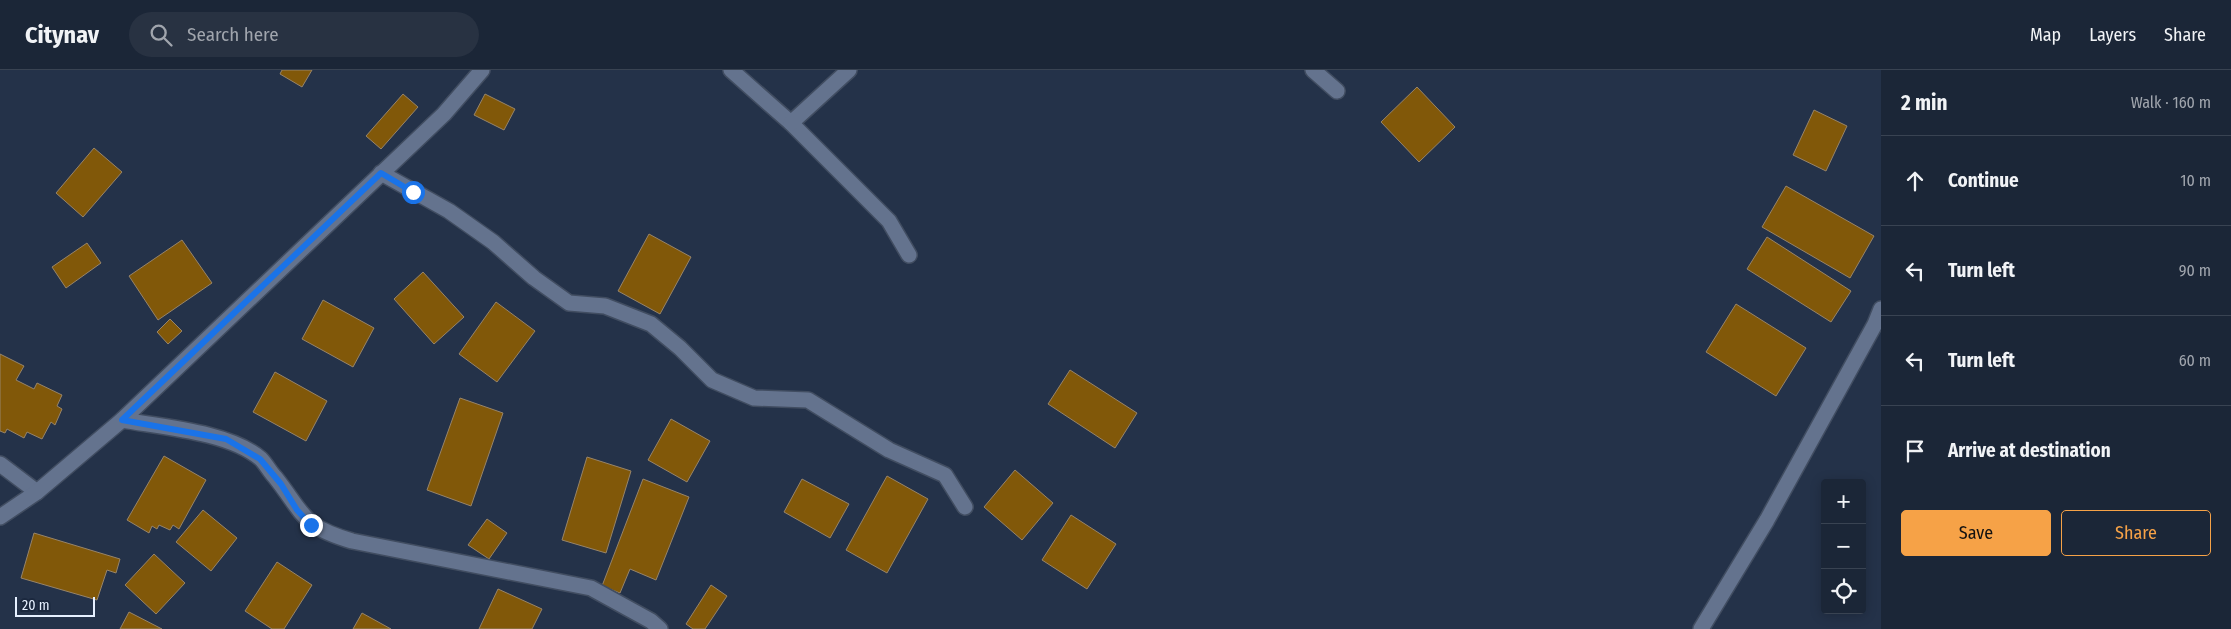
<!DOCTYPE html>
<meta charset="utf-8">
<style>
body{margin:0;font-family:"Fira Sans Condensed",sans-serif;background:#283242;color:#f1f3f6}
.controls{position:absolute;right:15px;bottom:15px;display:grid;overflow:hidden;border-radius:5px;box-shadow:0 2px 12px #0003}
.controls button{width:45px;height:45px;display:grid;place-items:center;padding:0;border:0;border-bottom:1px solid #394352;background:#1b2637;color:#f1f3f6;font:25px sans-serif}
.scale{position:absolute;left:15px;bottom:12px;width:80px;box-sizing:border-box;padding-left:5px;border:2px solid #e6f0ff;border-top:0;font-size:14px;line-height:18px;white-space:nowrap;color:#e6f0ff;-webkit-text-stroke:4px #1b283e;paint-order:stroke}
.stop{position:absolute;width:15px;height:15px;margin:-11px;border:4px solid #1a73e8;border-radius:50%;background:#fff}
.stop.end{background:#1a73e8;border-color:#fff;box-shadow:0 1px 5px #0008}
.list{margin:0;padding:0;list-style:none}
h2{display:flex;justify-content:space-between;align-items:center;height:65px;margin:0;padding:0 20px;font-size:21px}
h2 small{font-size:16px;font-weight:400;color:#a0a5ad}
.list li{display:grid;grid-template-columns:32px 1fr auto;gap:15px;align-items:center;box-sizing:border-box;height:90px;padding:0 20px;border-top:1px solid #394352}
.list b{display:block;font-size:19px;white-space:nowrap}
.list em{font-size:16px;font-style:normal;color:#a0a5ad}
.actions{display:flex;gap:10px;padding:15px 20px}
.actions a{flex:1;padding:11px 0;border:1px solid #f6a247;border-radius:5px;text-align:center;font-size:18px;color:#f6a247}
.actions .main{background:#f6a247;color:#111}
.icon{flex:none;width:28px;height:28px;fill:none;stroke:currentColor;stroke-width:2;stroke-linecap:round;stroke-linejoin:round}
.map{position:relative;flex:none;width:1881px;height:559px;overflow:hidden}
header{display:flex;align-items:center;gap:30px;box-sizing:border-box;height:70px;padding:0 25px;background:#1b2637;border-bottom:1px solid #394352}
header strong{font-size:24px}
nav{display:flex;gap:28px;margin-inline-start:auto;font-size:18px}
.search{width:350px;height:45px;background:#283242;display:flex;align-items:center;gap:12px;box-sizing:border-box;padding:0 18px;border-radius:28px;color:#a0a5ad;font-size:19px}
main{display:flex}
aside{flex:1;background:#1b2637}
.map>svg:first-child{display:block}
.building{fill:#815809;stroke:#978469}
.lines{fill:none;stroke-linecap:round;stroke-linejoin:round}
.minor-casing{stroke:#414d61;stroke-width:18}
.minor{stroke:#64738e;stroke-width:15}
.route{stroke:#1a73e8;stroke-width:6}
</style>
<header>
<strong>Citynav</strong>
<div class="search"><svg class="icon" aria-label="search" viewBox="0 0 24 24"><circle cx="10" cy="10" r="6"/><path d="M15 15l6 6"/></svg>Search here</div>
<nav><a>Map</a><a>Layers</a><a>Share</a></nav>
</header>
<main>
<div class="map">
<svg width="1881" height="559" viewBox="0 0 1881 559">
<rect width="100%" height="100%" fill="#243249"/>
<g class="building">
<path d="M282 0H312L302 17 280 4Z"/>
<path d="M1417 17 1455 57 1419 92 1381 52Z"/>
<path d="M403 24 418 37 381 79 366 66Z"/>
<path d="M485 24 515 39 504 60 474 45Z"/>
<path d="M1814 40 1847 56 1826 101 1793 85Z"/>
<path d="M94 78 122 102 83 147 56 123Z"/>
<path d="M1786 116 1874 166 1850 208 1762 157Z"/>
<path d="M649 164 691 187 660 244 618 221Z"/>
<path d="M1767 167 1851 221 1831 252 1747 199Z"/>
<path d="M182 170 212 213 158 250 129 206Z"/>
<path d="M87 173 101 193 66 218 52 197Z"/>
<path d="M423 202 464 247 434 274 394 229Z"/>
<path d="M323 230 374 258 353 297 302 269Z"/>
<path d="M496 232 535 261 497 312 459 284Z"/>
<path d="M1736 234 1806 278 1776 326 1706 282Z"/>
<path d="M170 249 182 261 168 274 157 262Z"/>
<path d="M0 284 24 296 16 310 34 319 37 313 62 325 57 336 62 339 55 355 51 352 42 369 27 362 24 368 7 359 5 363 0 361Z"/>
<path d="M1070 300 1137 343 1115 378 1048 334Z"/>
<path d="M275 302 327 331 306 371 253 342Z"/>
<path d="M460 328 503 343 471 436 427 420Z"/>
<path d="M671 349 710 371 687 412 648 390Z"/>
<path d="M164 386 206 410 179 459 173 455 170 460 159 455 157 459 152 456 149 463 127 450Z"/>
<path d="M587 387 631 401 606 483 562 470Z"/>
<path d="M1015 400 1053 433 1022 470 984 437Z"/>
<path d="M887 406 928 429 887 503 846 480Z"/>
<path d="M643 409 689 427 656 510 630 499 620 523 602 516Z"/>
<path d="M802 409 849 434 830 468 784 442Z"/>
<path d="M203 440 237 468 211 501 176 472Z"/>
<path d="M1071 445 1116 474 1087 519 1042 490Z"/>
<path d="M487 449 507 463 489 489 468 475Z"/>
<path d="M34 463 120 489 116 503 107 500 97 530 21 508Z"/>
<path d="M154 484 185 513 156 544 125 515Z"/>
<path d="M277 492 312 515 284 559H272L245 541Z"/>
<path d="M711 515 727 526 705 559H693L686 554Z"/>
<path d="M498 519 542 539 532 559H479Z"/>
<path d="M129 542 162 559H120Z"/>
<path d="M362 543 391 559H353Z"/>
</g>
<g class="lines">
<g class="minor-casing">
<g id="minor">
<path d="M731 0 791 53 889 151 909 185"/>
<path d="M1313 0 1337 21"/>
<path d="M791 53 849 0"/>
<path d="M381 103 449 141 493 172 534 208 569 233 605 236 651 254 680 278 712 310 754 328 808 330 889 380 945 405 965 437"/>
<path d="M122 350C162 357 230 362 261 389 266 394 270 402 275 407 305 445 301 456 352 471L591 518 651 551 660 559"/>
<path d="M0 394 37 422"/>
<path d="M0 447 37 422 122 350 444 44 482 0"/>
<path d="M1701 559 1767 450 1875 254 1881 239"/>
</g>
</g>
<use href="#minor" class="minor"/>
</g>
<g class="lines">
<path class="route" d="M311 455 297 440 281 414 260 389 226 369 122 350 381 103 413 122"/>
</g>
</svg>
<div class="controls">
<button>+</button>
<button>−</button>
<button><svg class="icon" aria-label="locate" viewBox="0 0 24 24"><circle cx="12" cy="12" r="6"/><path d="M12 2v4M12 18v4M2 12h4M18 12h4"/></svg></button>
</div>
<div class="scale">20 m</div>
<div class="stop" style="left:413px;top:122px"></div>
<div class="stop end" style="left:311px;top:455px"></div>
</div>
<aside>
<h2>2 min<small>Walk · 160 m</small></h2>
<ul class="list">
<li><svg class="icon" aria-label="ahead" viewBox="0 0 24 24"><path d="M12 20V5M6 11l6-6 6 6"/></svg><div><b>Continue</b></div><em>10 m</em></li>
<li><svg class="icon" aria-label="left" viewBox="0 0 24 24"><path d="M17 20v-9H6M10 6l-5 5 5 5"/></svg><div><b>Turn left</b></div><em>90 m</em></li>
<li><svg class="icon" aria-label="left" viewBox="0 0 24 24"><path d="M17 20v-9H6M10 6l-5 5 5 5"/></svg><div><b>Turn left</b></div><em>60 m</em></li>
<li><svg class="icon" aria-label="arrive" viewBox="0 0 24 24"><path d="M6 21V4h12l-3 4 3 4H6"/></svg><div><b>Arrive at destination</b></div></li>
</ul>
<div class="actions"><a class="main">Save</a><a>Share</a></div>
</aside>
</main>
